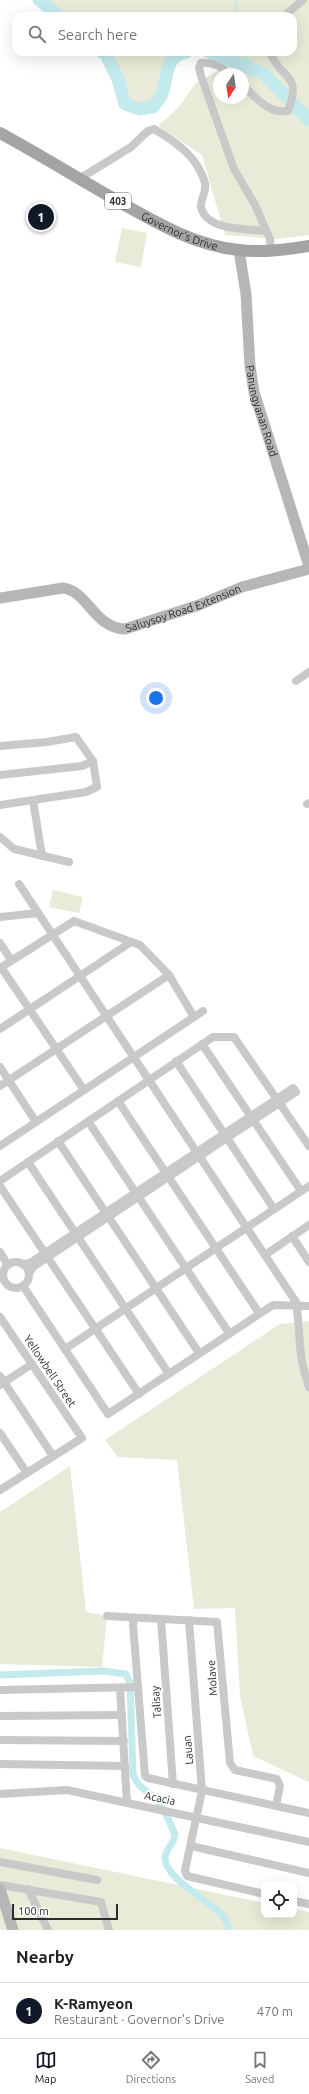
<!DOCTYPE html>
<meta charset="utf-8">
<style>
body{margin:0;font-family:Ubuntu,sans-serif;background:#f6f6f6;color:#222}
.controls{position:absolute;right:12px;bottom:12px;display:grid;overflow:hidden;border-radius:8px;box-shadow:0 4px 16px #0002}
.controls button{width:36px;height:36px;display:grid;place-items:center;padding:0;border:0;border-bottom:1px solid #e0e0e0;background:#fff;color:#222;font:20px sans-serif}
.compass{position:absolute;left:213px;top:68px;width:36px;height:36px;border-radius:50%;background:#fff;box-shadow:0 4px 16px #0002;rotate:192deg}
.scale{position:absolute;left:12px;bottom:10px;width:106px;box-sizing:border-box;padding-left:4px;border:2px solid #2c2c2c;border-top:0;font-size:11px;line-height:14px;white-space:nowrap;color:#2c2c2c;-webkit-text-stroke:3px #fff;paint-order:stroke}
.you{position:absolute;left:156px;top:698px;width:14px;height:14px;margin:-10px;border:3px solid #fff;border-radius:50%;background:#1a73e8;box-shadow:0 0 0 6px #1a73e833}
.badge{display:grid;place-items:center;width:26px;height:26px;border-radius:50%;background:#111827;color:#fff;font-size:13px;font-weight:700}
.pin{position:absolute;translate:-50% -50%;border:2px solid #fff;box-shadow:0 1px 4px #0006}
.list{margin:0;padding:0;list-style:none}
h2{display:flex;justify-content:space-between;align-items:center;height:52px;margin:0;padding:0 16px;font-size:17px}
h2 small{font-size:13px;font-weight:400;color:#767676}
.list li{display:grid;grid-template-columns:26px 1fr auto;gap:12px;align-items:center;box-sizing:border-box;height:56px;padding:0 16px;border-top:1px solid #e0e0e0}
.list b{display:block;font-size:15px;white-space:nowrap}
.list p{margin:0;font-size:13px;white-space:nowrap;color:#767676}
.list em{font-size:13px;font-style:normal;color:#767676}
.icon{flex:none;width:22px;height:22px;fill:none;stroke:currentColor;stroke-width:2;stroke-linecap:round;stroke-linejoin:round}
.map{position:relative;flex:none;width:309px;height:1930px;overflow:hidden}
.search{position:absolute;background:#fff;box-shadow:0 4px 16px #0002;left:12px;right:12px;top:12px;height:44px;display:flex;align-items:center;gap:10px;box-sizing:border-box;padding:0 14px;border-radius:12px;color:#767676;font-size:15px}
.sheet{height:108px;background:#fff}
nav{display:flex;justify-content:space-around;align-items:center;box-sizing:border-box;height:56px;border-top:1px solid #e0e0e0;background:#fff;font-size:11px;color:#767676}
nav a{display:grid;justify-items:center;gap:2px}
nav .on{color:#111827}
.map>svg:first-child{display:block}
.green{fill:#e9ebd8;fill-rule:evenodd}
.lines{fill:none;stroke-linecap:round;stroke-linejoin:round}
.stream{stroke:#c3ebed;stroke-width:2}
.canal{stroke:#c3ebed;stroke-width:7}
.river{stroke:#c3ebed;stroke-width:13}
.minor{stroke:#c9c9c9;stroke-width:8}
.secondary{stroke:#b6b6b6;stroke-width:11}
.primary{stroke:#a4a4a4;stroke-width:12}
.labels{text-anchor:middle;stroke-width:4;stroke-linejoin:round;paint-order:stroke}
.shield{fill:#fff;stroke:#6b6b6b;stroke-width:1}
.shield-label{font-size:10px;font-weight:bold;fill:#2c2c2c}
.street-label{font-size:11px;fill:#2c2c2c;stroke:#fff}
</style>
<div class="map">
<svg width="309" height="1930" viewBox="0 0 309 1930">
<rect width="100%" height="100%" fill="#fff"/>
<g class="green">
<path d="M39 0H309V235L278 239 225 235 202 155 158 126 179 107 195 84 217 71 241 65 209 52H293V16H59ZM219 74H243V98H219Z"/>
<path d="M102 52H186C163 56 169 79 161 96 159 100 156 103 153 107L139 109 125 104 118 79 105 54Z"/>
<path d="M122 228 147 233 141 267 115 262Z"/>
<path d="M53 890 83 897 79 913 49 907Z"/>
<path d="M309 1321V1782L253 1756 240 1696 235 1608 194 1609 177 1460 118 1457 105 1440 280 1324Z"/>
<path d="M70 1466 86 1612 107 1616 102 1667 0 1664V1512Z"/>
<path d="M0 1848 264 1903V1915H294V1909L309 1912V1930H0Z"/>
</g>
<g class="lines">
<g class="stream">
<path d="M235 16 236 0"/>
<path d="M240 52 263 73"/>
</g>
<path class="canal" d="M0 1675 103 1671 126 1674 130 1683 133 1774C139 1791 150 1790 159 1803 166 1812 170 1824 175 1834 175 1844 165 1848 165 1859 167 1880 210 1901 223 1916 226 1920 228 1926 230 1930"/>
<g class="river">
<path d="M39 0 59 16"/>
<path d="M102 52 105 53 118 79 125 104 139 109 153 107C156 103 159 100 161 96 169 79 163 56 186 52"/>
<path d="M209 52 263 73 309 120"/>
</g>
<g class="minor">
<path d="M284 16 303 0"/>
<path d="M230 74C220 66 213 62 201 63L199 68 201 76 234 169 255 205 270 239 271 251"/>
<path d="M243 86C257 98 268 114 288 111 303 72 280 80 270 52"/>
<path d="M79 179 131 147 148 131 154 129C176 142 198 157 205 183 207 191 200 200 201 207 206 231 248 229 266 231"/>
<path d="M296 681 309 672"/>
<path d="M0 746 47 742 76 737 93 761 97 787 86 792 0 805"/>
<path d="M0 775 82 766 93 761"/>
<path d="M33 800 42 856"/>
<path d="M307 804 309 803"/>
<path d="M0 837 14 849 69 862"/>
<path d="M19 884 296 1302C301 1333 297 1355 309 1387"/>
<path d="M0 917 38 913"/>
<path d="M0 943 11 960"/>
<path d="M1 967 84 1090"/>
<path d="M0 968 74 921 140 945 169 975 194 1017"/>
<path d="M0 1029 131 942"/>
<path d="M202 1044 301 1191"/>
<path d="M176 1061 274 1209"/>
<path d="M0 1067 36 1122"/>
<path d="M0 1086 169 975"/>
<path d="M118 1101 259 1313"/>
<path d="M88 1121 229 1333"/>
<path d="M58 1141 199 1353"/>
<path d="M0 1146 203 1011"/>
<path d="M28 1162 169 1374"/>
<path d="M0 1181 213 1037H234L309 1146"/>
<path d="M0 1186 139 1394"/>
<path d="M292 1236 309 1262"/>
<path d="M0 1252 8 1265"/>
<path d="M265 1255 309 1225"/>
<circle cx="16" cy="1275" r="13"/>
<path d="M23 1264 30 1263 293 1088 296 1092 33 1267 29 1274"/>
<path d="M23 1286 108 1414 273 1305 309 1306"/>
<path d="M0 1317 82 1438 0 1490"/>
<path d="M65 1349 309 1186"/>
<path d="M0 1376 53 1456"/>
<path d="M0 1385 32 1364"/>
<path d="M0 1433 27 1473"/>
<path d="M107 1616 217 1622 230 1763 235 1770 277 1779 280 1786 276 1806"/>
<path d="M135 1618 133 1624 145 1776 148 1778 309 1813"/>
<path d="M161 1619 173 1784"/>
<path d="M189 1620 202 1791 185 1870 187 1876 264 1894"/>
<path d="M120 1688 127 1803"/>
<path d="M0 1690 138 1687"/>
<path d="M0 1716 122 1715"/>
<path d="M0 1740 124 1741"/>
<path d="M0 1764 125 1766"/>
<path d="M0 1794 67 1790 309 1842"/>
<path d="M191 1846 309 1873"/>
<path d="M0 1862 97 1880"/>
<path d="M0 1885 101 1902 109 1930"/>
<path d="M28 1889 48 1930"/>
<path d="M294 1901 309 1904"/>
</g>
<g class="secondary">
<path id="s1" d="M239 250 246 294 250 366 254 392 309 566"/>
<path id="s2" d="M0 598 63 588C88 591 94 628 125 629L199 605 242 587 309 569"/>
<path d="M0 1889 13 1930"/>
</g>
<path class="primary" id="s3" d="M0 133C39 154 77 178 116 200 155 222 193 245 239 250 262 253 286 250 309 246"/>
</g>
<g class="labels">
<rect class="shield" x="105" y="193" width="26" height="16" rx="3"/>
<g class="shield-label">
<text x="118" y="205">403</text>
</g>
<g class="street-label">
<text dy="4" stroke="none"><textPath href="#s3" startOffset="205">Governor's Drive</textPath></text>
<text dy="4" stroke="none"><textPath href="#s1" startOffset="163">Panungyanan Road</textPath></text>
<text dy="4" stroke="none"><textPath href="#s2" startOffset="202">Saluysoy Road Extension</textPath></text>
<text transform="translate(50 1371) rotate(56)" y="4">Yellowbell Street</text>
<text transform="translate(212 1678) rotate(-94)" y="4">Molave</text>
<text transform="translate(156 1702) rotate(-94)" y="4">Talisay</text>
<text transform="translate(188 1750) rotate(-95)" y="4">Lauan</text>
<text transform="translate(160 1798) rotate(12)" y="4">Acacia</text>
</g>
</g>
</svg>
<div class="controls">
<button><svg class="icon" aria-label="locate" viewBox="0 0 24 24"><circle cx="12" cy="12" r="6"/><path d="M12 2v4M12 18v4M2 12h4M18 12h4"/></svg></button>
</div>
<svg class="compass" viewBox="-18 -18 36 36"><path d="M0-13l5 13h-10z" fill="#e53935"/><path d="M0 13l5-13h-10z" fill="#767676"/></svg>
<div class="scale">100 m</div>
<div class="you"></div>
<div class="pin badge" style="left:41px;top:217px">1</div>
<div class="search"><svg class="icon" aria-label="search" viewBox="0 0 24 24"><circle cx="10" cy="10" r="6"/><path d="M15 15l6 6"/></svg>Search here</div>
</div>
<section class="sheet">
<h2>Nearby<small></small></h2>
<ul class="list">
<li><span class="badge">1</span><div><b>K-Ramyeon</b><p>Restaurant · Governor's Drive</p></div><em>470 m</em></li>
</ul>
</section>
<nav>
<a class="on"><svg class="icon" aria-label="map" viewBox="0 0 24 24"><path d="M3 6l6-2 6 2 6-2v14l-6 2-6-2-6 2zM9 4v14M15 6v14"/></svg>Map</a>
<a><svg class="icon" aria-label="directions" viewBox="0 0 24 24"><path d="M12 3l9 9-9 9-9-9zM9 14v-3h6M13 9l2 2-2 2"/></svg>Directions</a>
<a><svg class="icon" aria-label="saved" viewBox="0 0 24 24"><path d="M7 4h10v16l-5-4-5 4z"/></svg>Saved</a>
</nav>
